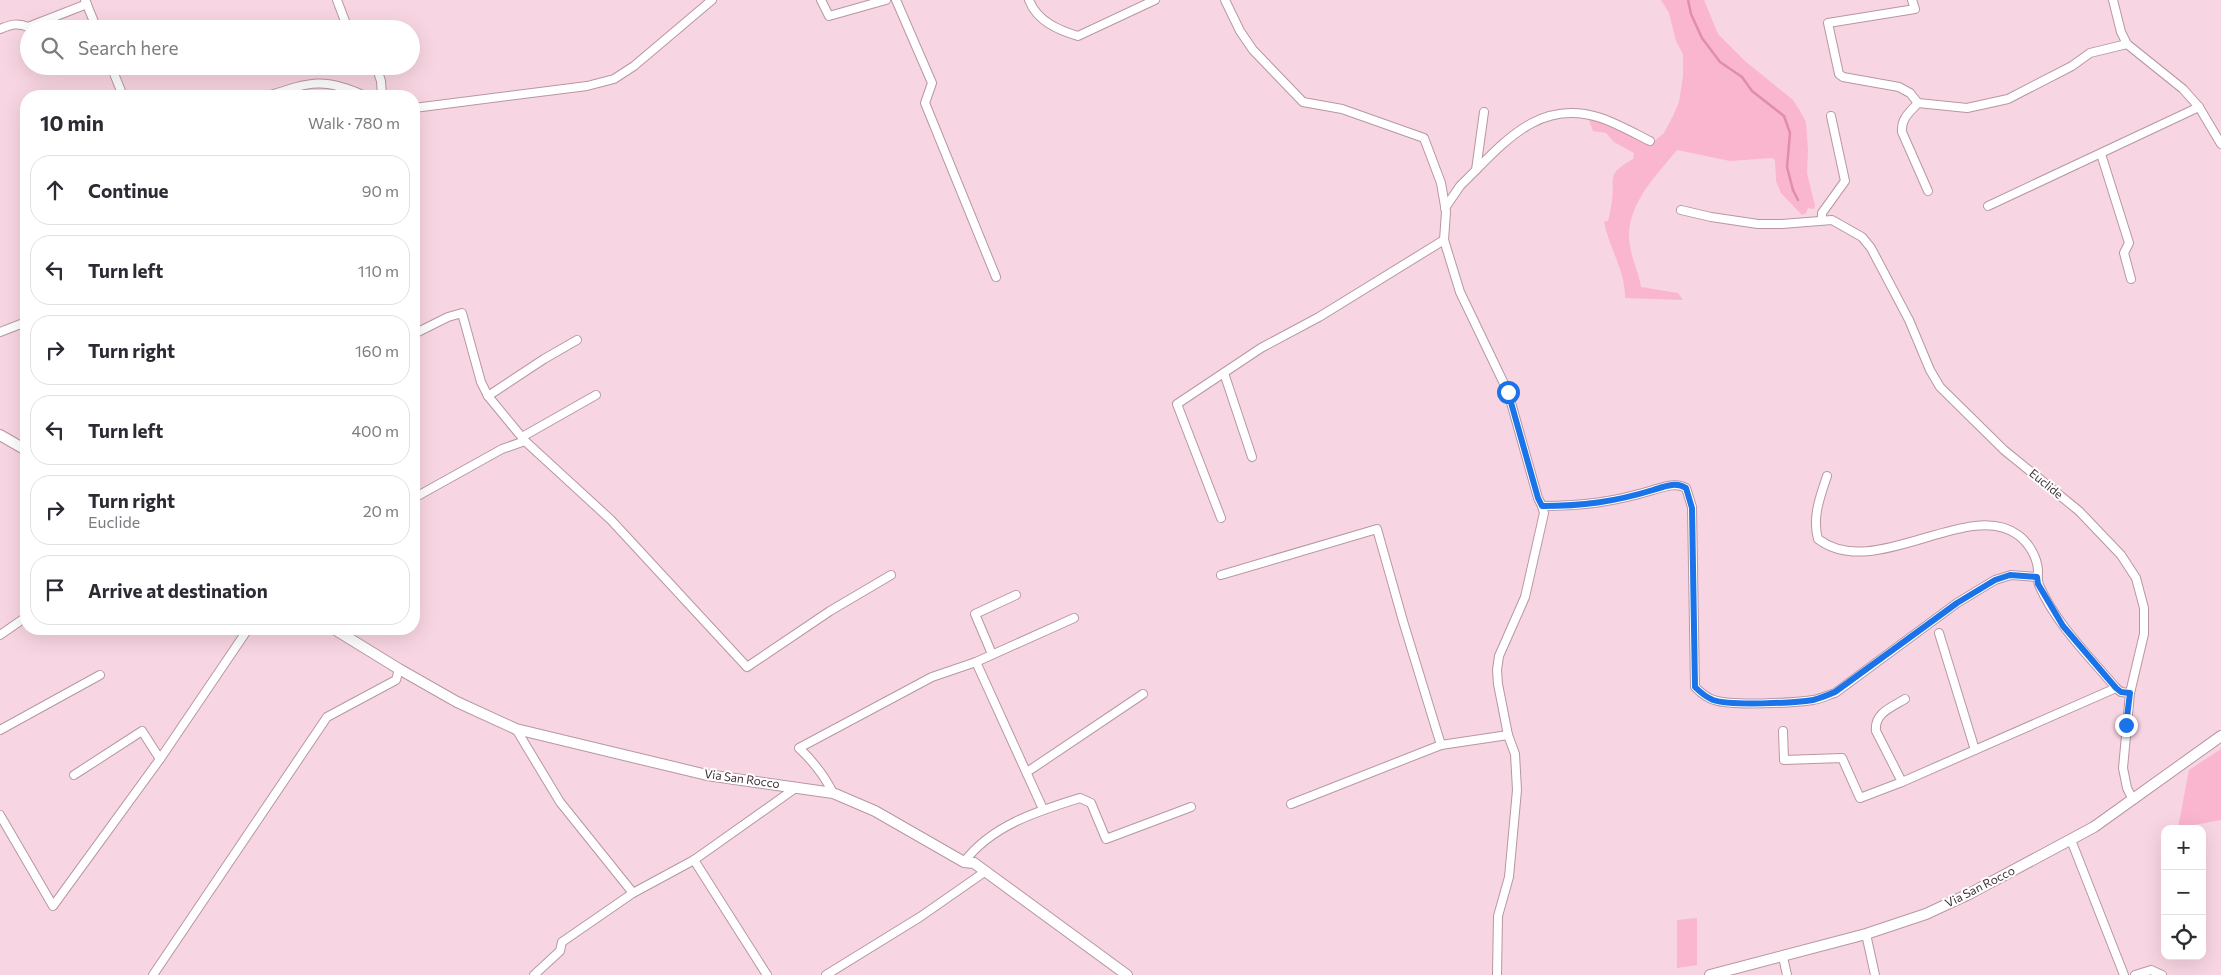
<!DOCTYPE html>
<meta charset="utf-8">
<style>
body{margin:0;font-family:Commissioner,sans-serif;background:#f7f7f7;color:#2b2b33}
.controls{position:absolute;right:15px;bottom:15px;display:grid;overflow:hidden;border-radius:10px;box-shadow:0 5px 20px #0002}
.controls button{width:45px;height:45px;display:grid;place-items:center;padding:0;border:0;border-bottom:1px solid #e1e1e2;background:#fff;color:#2b2b33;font:25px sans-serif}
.stop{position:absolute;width:15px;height:15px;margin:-11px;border:4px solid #1a73e8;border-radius:50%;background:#fff}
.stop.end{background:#1a73e8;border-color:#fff;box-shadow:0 1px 5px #0008}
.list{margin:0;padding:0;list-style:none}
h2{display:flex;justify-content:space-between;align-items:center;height:65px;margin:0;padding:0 20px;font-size:21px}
h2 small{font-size:16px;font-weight:400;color:#7c7c81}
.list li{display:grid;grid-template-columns:32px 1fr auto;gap:15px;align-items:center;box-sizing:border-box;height:70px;margin:0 10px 10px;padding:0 10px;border:1px solid #e1e1e2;border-radius:20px}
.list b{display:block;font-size:19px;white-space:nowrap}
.list p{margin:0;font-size:16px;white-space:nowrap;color:#7c7c81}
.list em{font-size:16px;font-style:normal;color:#7c7c81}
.icon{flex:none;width:28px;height:28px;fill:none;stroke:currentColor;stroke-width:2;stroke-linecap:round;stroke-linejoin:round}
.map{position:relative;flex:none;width:2221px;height:975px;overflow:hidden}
.search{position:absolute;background:#fff;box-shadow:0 5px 20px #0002;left:20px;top:20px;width:400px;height:55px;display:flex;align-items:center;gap:12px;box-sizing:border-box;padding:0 18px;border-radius:28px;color:#7c7c81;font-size:19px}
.panel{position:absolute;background:#fff;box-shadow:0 5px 20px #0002;left:20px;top:90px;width:400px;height:545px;border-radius:20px}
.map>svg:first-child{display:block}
.green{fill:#fab5cf}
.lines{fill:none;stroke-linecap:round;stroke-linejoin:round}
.stream{stroke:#e18daf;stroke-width:2.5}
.minor-casing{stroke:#b797a3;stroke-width:10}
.tertiary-casing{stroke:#b797a3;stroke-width:12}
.minor{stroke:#fff;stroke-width:8}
.tertiary{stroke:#fff;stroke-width:10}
.route{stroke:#1a73e8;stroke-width:6}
.labels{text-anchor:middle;stroke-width:4;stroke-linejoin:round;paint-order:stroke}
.street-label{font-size:12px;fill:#403337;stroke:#fff}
</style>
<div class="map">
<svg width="2221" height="975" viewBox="0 0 2221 975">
<rect width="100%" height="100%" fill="#f8d5e2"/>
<g class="green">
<path d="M1661 0H1704L1718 34 1745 61 1793 100 1800 111 1806 122 1808 150 1807 173 1815 206 1814 209 1808 208 1806 213 1802 215 1781 193 1776 181 1775 160 1772 158 1730 161 1677 150C1655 177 1623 208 1630 246 1632 260 1639 273 1641 287L1678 293 1683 300 1625 298C1626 273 1609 247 1604 222L1608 221C1610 214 1611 208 1612 201 1615 175 1606 175 1633 159L1634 153 1614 142 1606 133 1593 131 1588 117 1653 142 1664 133 1673 116 1679 102 1683 76V54L1676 41 1669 13Z"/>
<path d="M2221 749V820L2178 828 2189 770Z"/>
<path d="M1697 918V965L1677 968V920Z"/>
</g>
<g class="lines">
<path class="stream" d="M1688 0 1691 14 1702 38 1720 62 1742 77 1752 91 1784 116 1790 133 1787 167 1793 190 1798 200"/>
<g class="minor-casing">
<g id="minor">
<path d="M85 0 97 29"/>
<path d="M337 0 348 29"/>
<path d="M821 0 829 16 886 0"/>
<path d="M896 0 932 83 925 103 996 277"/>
<path d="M1029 0C1037 21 1058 30 1078 36L1155 0"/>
<path d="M1225 0 1240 31 1253 50 1303 102 1342 109 1424 138 1441 183 1446 212 1444 240 1460 292 1508 392 1538 498 1542 506C1582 506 1614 502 1653 490 1663 487 1676 482 1686 488L1692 507 1695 687C1700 692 1706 698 1714 700 1732 706 1793 703 1813 700 1820 699 1828 695 1835 693L1957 603 1995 580 2011 575 2037 577"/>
<path d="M1912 0 1915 9 1828 23 1839 74 1843 77 1899 87 1910 93 1918 103"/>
<path d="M2113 0 2121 32 2127 44 2183 89 2199 107 2221 144"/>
<path d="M0 29C10 25 17 22 28 27L87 4"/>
<path d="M111 66 123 96"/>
<path d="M376 66 381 81 382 96"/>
<path d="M268 96C310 82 324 77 365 96"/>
<path d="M414 108 587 86 614 79 634 66 712 0"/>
<path d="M2101 154 2129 243 2124 253 2131 279"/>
<path d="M1476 170C1512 133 1546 100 1601 118 1618 124 1634 133 1650 141"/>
<path d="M1928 191 1902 132C1901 118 1910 112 1918 103L1967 108 2008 99 2072 66 2090 53 2127 44"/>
<path d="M1988 206 2199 107"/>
<path d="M1445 208 1460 186 1476 170 1484 112"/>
<path d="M1681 210 1711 217 1758 224H1782L1832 220 1862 237 1871 248 1909 320 1930 370 1940 387 2004 450 2079 511 2121 555 2136 578 2144 608V634L2130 693 2123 768 2127 788 2133 800"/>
<path d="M1822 220V213L1845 181 1831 116"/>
<path d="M0 332 26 322"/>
<path d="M414 334 448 317 462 313 481 382 488 396 525 441 611 520 747 667 830 611 891 575"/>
<path d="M1224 373 1252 457"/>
<path d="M488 396 544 359 577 340"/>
<path d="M522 437 596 395"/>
<path d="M1827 476C1820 497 1812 517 1818 539 1874 582 1968 498 2018 535 2029 543 2037 557 2038 570 2038 576 2037 579 2039 585 2056 624 2089 656 2116 688L2121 692 2130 693"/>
<path d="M414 498 502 449 525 441"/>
<path d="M1221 518 1177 404 1261 348 1319 317 1444 240"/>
<path d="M1221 575 1377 529 1403 621 1441 745"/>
<path d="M1939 633 1975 750"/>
<path d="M0 635 26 617"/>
<path d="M992 654 975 614 1016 595"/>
<path d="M976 662 1043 809"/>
<path d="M516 729 560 802 633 893"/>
<path d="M0 730 100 675"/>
<path d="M1783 731 1784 760 1842 758 1860 798 1902 782 2116 688"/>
<path d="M1027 772 1143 694"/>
<path d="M74 775 142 731 160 759"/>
<path d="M1902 782 1876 731C1874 713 1892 707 1905 699"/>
<path d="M833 793C824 775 814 762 799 748L932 677 976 662 1074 618"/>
<path d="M1291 804 1441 745 1508 735"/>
<path d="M0 815 53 906 160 759 248 629"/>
<path d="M2071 840 2124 975"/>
<path d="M694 860 767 975"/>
<path d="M964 862C992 825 1038 811 1080 798L1091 803 1106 839 1191 807"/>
<path d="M1866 934 1875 975"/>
<path d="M1783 957 1787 975"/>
<path d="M153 975 327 717 396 680 399 669"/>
<path d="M534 975 560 951 562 942 633 893 694 860 797 787"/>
<path d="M826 975 920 917 986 871"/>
<path d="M1497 975 1498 916 1509 877 1517 790 1515 754 1508 735 1498 684 1497 670 1499 656 1525 597 1544 513 1542 506"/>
<path d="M2135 975 2151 970 2162 975"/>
</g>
</g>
<g class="tertiary-casing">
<g id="tertiary">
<path d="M0 435 26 450"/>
<path d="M334 629 399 669 457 702 516 729 707 775 833 793 875 811 964 862 974 863 1127 975"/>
<path d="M1710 975 1866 934 1926 914 1969 894 2094 827 2221 736"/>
</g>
</g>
<use href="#minor" class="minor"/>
<use href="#tertiary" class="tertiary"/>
</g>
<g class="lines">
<path class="route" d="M1508 392 1538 498 1542 506C1582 506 1614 502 1653 490 1663 487 1676 481 1686 488L1692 508 1695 687C1700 692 1706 697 1713 700 1730 706 1795 703 1813 700 1821 698 1828 695 1835 692L1957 603 1995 580 2010 575 2037 577 2038 584 2063 626 2116 688 2121 692 2130 693 2126 725"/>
</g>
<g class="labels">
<g class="street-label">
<text transform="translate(2046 484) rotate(39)" y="4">Euclide</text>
<text transform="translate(742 779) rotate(8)" y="4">Via San Rocco</text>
<text transform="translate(1980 887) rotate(-27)" y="4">Via San Rocco</text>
</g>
</g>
</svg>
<div class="controls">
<button>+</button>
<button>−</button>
<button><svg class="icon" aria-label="locate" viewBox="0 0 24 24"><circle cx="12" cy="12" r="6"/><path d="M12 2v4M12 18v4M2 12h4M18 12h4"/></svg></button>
</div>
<div class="stop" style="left:1508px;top:392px"></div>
<div class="stop end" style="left:2126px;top:725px"></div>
<div class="search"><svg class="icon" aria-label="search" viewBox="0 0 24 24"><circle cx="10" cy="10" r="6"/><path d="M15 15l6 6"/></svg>Search here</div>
<section class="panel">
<h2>10 min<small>Walk · 780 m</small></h2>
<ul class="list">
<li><svg class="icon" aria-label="ahead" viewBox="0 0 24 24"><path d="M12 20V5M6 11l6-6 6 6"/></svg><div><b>Continue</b></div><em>90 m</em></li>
<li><svg class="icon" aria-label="left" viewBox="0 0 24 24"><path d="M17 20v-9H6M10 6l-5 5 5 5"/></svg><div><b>Turn left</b></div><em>110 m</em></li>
<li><svg class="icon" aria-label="right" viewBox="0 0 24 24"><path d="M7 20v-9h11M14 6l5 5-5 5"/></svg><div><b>Turn right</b></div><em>160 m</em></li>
<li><svg class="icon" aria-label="left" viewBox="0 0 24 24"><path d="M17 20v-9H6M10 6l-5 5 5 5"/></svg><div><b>Turn left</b></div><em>400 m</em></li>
<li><svg class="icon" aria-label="right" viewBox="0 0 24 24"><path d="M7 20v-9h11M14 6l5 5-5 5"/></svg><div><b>Turn right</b><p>Euclide</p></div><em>20 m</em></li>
<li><svg class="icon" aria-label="arrive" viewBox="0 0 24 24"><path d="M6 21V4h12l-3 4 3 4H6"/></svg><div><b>Arrive at destination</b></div></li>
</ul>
</section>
</div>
